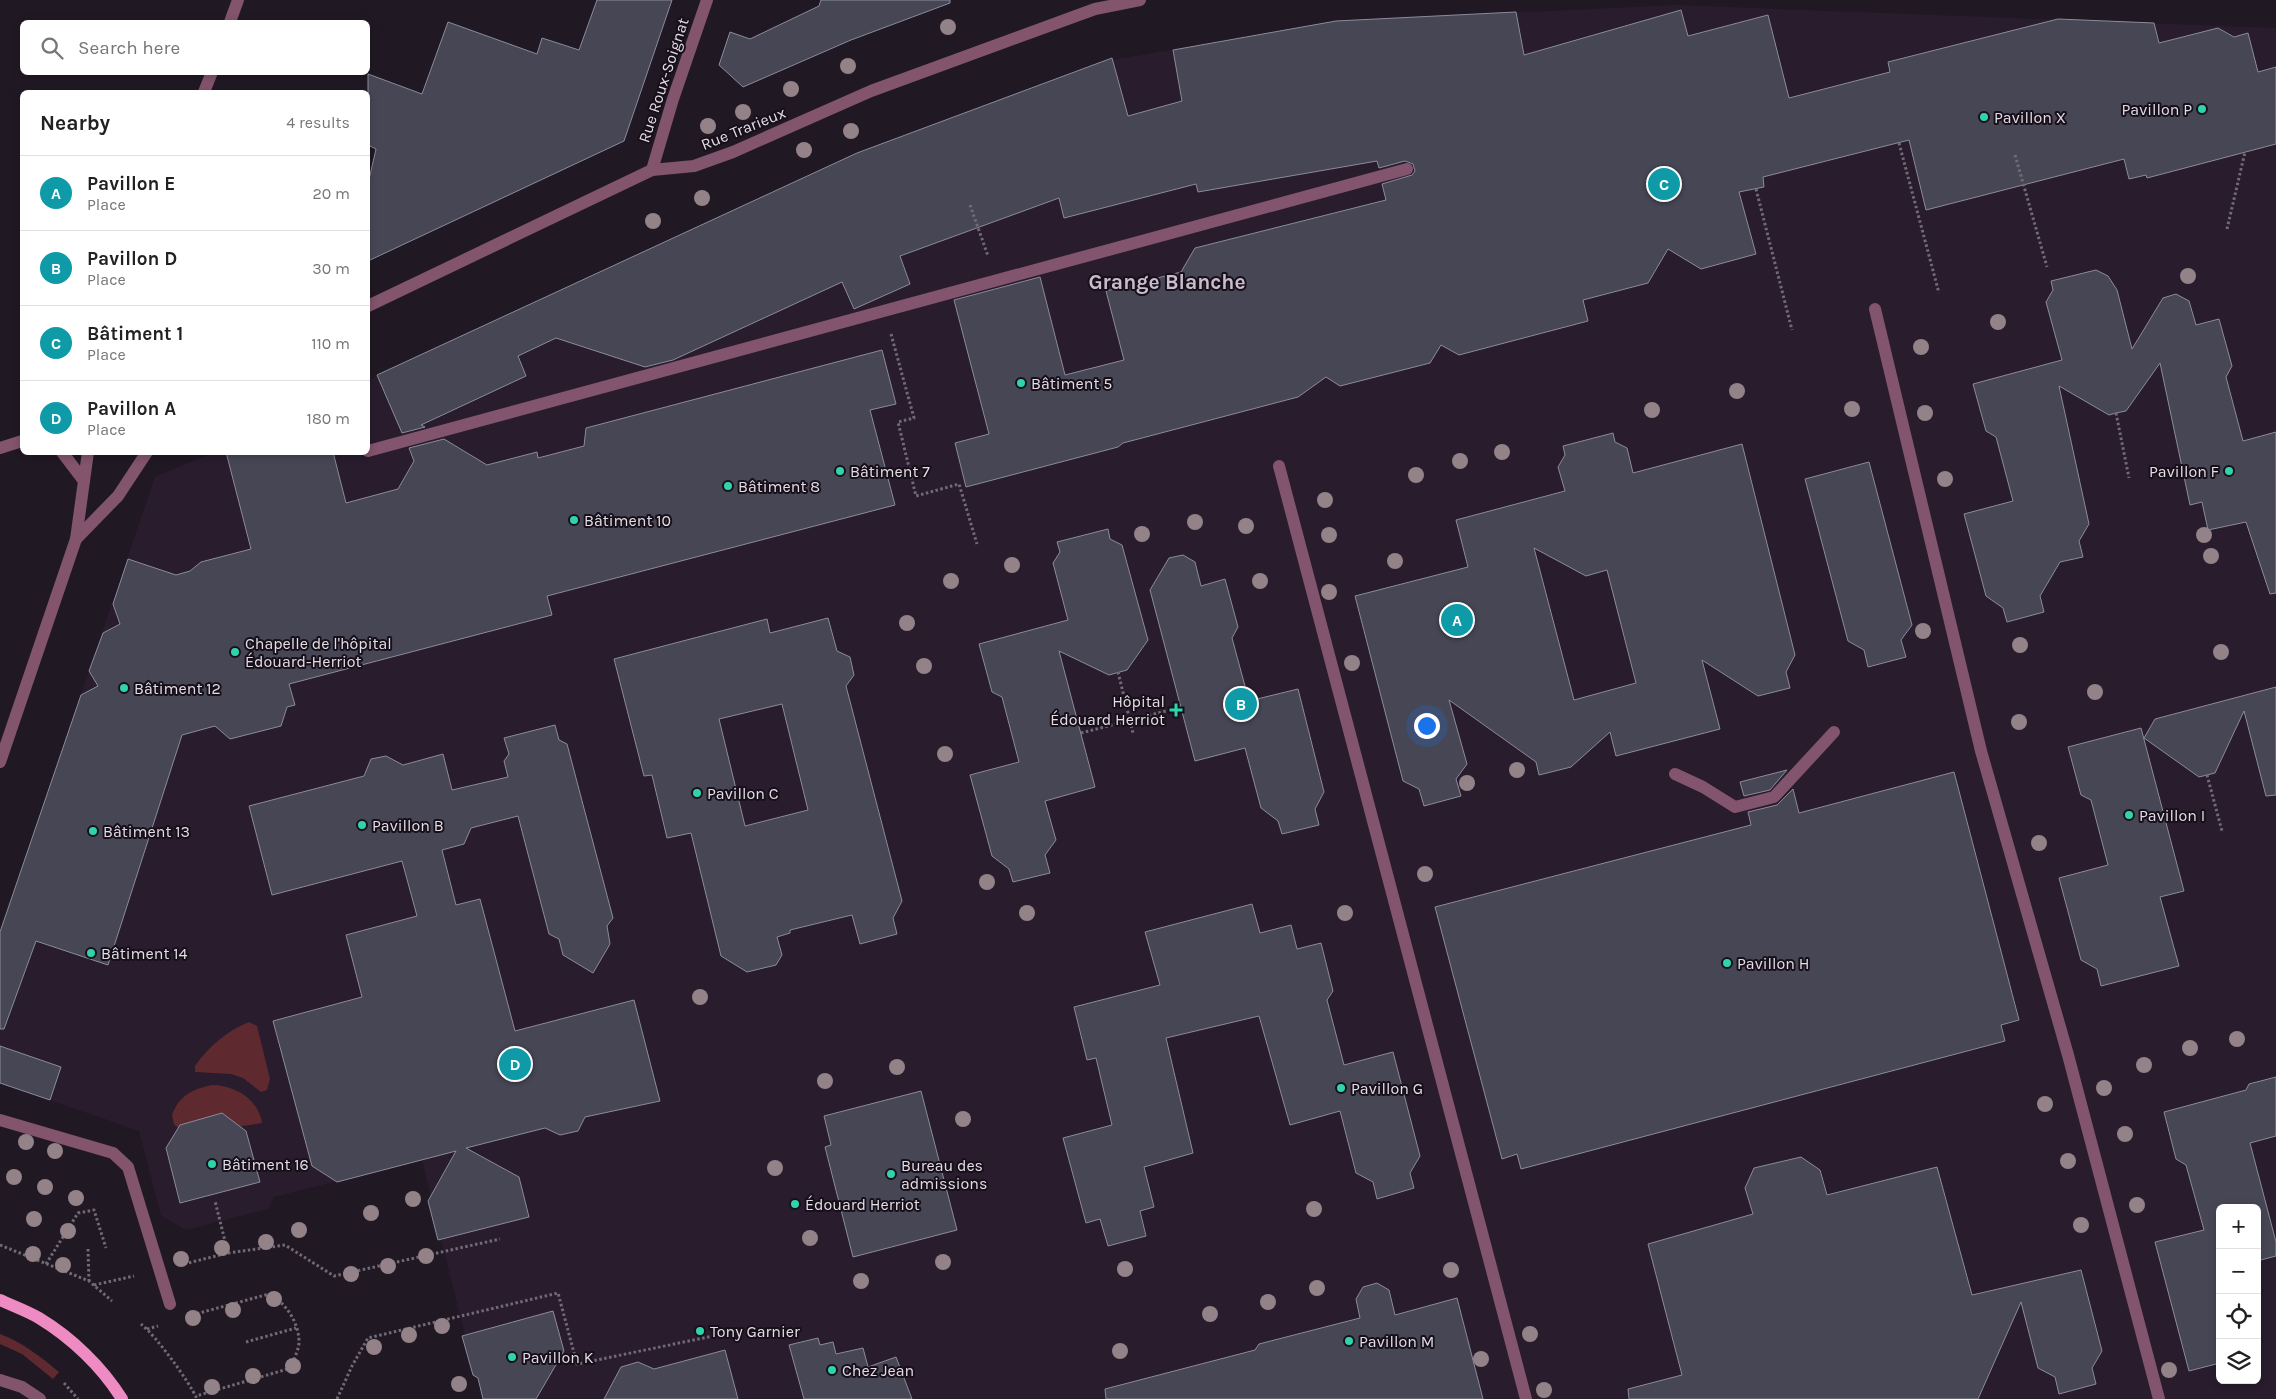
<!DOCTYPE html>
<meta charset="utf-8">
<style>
body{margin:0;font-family:Karla,sans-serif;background:#f6f6f6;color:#222}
.controls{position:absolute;right:15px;bottom:15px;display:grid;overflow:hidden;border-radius:8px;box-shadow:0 2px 8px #0003}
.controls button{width:45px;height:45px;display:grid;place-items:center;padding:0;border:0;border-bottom:1px solid #e0e0e0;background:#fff;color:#222;font:25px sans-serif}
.you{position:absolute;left:1426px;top:725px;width:18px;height:18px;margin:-12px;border:4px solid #fff;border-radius:50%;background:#1a73e8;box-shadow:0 0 0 8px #1a73e833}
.badge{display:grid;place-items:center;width:32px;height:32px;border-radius:50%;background:#7c3aed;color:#fff;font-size:16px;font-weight:700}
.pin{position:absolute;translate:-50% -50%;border:2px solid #fff;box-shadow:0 1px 5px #0006}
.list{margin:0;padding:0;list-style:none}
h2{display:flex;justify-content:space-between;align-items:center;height:65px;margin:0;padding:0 20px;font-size:21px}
h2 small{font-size:16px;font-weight:400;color:#767676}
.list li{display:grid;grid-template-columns:32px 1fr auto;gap:15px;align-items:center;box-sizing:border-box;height:75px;padding:0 20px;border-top:1px solid #e0e0e0}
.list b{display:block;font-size:19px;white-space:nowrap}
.list p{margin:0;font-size:16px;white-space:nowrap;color:#767676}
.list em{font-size:16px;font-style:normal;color:#767676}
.icon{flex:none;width:28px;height:28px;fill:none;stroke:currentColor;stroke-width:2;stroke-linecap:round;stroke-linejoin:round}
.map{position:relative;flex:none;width:2276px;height:1399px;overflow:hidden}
.search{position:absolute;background:#fff;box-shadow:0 2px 8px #0003;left:20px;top:20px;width:350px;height:55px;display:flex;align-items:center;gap:12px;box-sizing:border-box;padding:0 18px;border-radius:8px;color:#767676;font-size:19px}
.panel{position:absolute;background:#fff;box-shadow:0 2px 8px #0003;left:20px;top:90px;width:350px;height:365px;border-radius:8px}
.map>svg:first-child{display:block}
.built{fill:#281c2d;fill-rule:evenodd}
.green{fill:#5f2a2f}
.building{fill:#464655;stroke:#8c8b9c;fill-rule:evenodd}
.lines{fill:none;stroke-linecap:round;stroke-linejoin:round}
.path{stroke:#726a74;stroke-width:3;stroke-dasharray:2.5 2.5;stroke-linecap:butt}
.lane{stroke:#83546d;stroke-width:12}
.street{stroke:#83546d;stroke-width:12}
.primary{stroke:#ee8bc2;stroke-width:12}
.tree{fill:#938288}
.poi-dot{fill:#2fd4aa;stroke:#170f1a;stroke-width:2}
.labels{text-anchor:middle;stroke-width:4;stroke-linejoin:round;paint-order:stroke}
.street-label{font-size:16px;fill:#e3dde5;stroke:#170f1a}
.poi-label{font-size:16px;fill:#e3dde5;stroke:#170f1a;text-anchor:start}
.district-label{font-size:21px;font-weight:bold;fill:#c9bdcd;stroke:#170f1a}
</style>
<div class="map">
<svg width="2276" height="1399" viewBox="0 0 2276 1399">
<rect width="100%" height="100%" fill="#201823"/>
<path class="built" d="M1677 5 2276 28V1399H483L477 1377 473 1375 463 1338 465 1335 441 1239 437 1238 428 1201 431 1197 422 1160 274 1197 268 1209 186 1230 161 1216 139 1131 0 1083V932L155 477 211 453 368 452V380L857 153 1101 62 1336 21ZM2220 1208H2257V1380H2220Z"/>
<g class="green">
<path d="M249 1022 257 1026 270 1079 267 1090 261 1092 243 1078 231 1074 195 1072V1066C208 1047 228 1030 249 1022Z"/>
<path d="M212 1085C234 1085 259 1099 262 1123L229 1128 222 1113 180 1125 178 1128 174 1124 172 1115C179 1096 192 1089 212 1085Z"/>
<path d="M0 1334C22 1342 41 1357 59 1372L53 1379 22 1354 0 1344Z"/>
</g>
<g class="building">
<path d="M597 0H672L624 141 368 261V184L376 149 368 145V74L422 94 448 22 537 54 542 38 579 50Z"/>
<path d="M821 0H950V3L851 40 743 87 719 65 730 32 750 39 819 6Z"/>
<path d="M1681 10 1688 36 1768 15 1789 98 1890 72 1888 62 2058 19 2154 23 2159 43 2218 28 2234 37 2248 33 2258 72 2276 67V144L2147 178 2146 175 2129 179 2124 159 1926 210 1909 140 1763 177 1764 187 1739 192 1756 254 1701 269 1668 249 1648 283 1583 300 1588 321 1459 355 1441 345 1430 363 1340 386 1326 377 1298 397 1123 443 1118 447 966 487 955 443 989 434 954 300 1040 277 1065 375 1124 360 1106 291 1181 272 1195 248 1386 200 1382 184 1412 175 1415 171 1413 164 1405 161 1379 168 1377 161 1198 192 1196 184 1064 218 1059 198 900 256 910 284 854 309 842 282 673 360 645 367 556 338 518 356 526 376 421 425 425 427 402 433 377 375 857 153 1112 58 1128 116 1182 101 1173 50 1336 21 1516 12 1524 55Z"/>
<path d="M2096 270 2108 276 2117 290 2132 349 2163 298 2176 294 2189 301 2196 325 2219 319 2232 366 2226 377 2243 441 2276 432V593L2270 594 2246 522 2208 530 2202 502 2190 505 2160 363 2126 411 2116 413 2109 415 2059 386 2089 524 2079 541 2083 557 2060 562 2040 596 2044 612 2007 622 2003 608 1986 596 1964 514 2013 501 1996 437 1986 431 1973 384 2062 360 2046 302 2053 290 2051 281Z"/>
<path d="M882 350 896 404 870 410 895 505 547 596 552 615 289 684 295 705 287 707 281 726 230 739 215 726 182 735 108 965 36 941 4 1029H0V932L81 695 98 686 89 671 103 633 120 624 113 604 128 559 176 575 190 571 201 562 251 549 226 452H333L346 503 398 489 414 461 409 448 444 439 487 465 537 452 538 458 584 446 586 428Z"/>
<path d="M1613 433 1615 442 1627 448 1633 473 1742 444 1795 655 1786 672 1790 688 1758 696 1702 660 1720 729 1616 756 1610 732 1571 767 1539 775 1536 762 1449 700 1467 764 1456 779 1461 796 1424 806 1419 789 1403 781 1355 596 1468 567 1456 520 1565 491 1558 467 1565 455 1563 446ZM1534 548 1586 576 1607 570 1636 683 1574 700Z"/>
<path d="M1869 462 1912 625 1901 640 1906 657 1868 667 1864 650 1848 641 1805 479Z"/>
<path d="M1108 529 1110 539 1122 545 1148 640 1127 670 1109 675 1059 651 1095 787 1045 801 1056 840 1045 855 1050 873 1013 882 1009 869 992 856 970 775 1019 762 1002 697 992 692 979 644 1068 620 1053 563 1060 552 1057 542Z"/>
<path d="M1183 555 1195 562 1201 586 1225 579 1238 627 1232 638 1249 701 1298 689 1324 792 1315 809 1319 825 1282 834 1278 821 1261 808 1245 748 1195 761 1150 590 1169 558Z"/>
<path d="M828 618 837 651 850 657 854 675 846 686 902 901 893 918 897 934 860 944 852 915 790 930V933L777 937 782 955 776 965 747 972 721 956 691 833 667 838 652 775 644 776 614 659 767 619 770 633ZM782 704 808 810 745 826 719 719Z"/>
<path d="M2276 687V795L2266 796 2244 711 2215 773 2199 777 2144 738 2155 719Z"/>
<path d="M555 725 559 740 567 744 613 918 607 926 610 944 593 973 563 955 559 939 549 934 518 816 471 828 464 844 442 850 456 905 480 899 515 1031 634 1000 660 1101 585 1117 578 1131 560 1135 545 1128 466 1148 519 1177 529 1217 438 1240 428 1201 456 1151 337 1182 312 1166 273 1021 362 997 346 935 417 916 402 861 272 895 249 806 364 776 371 759 386 756 403 765 443 754 452 790 508 777 504 761 509 754 504 738Z"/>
<path d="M2141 728 2184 891 2160 897 2179 966 2101 986 2097 969 2081 960 2059 878 2108 865 2091 800 2081 795 2068 747Z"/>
<path d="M1787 770 1770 790 1744 796 1740 782Z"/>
<path d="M1954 772 2019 1020 2001 1025 2005 1041 1521 1169 1517 1154 1502 1159 1435 907 1751 825 1748 812 1777 805 1793 789 1799 813Z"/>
<path d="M1252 904 1260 933 1291 925 1297 949 1321 943 1333 991 1327 1000 1344 1065 1393 1052 1420 1156 1410 1173 1414 1188 1377 1199 1373 1182 1356 1173 1340 1111 1290 1125 1259 1016 1166 1038 1193 1153 1144 1167 1154 1207 1140 1211 1146 1236 1108 1246 1100 1219 1086 1223 1063 1138 1112 1125 1096 1058 1087 1060 1074 1007 1160 985 1145 932Z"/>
<path d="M0 1046 61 1067 50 1100 0 1083Z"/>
<path d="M2276 1077V1136L2250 1143 2276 1242V1256L2257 1261V1208H2220V1363L2189 1371 2155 1242 2204 1230 2186 1165 2176 1159 2164 1112 2246 1090 2249 1084Z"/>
<path d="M921 1091 957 1230 853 1257 825 1147 831 1145 824 1116Z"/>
<path d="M222 1113 246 1131 260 1182 180 1203 166 1148 180 1125Z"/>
<path d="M1801 1157 1820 1170 1827 1195 1937 1167 1972 1295 2081 1270 2102 1351 2092 1368 2096 1384 2059 1394 2055 1377 2038 1368 2021 1302 1978 1399H1629L1628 1389 1682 1375 1648 1244 1753 1214 1745 1188 1754 1168Z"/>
<path d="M1377 1283 1389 1290 1395 1315 1457 1298 1483 1399H1106L1105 1389 1255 1350 1259 1344 1360 1318 1356 1299 1363 1287Z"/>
<path d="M553 1311 564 1351 536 1399H483L478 1378 473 1375 462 1336Z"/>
<path d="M818 1338 820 1345 833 1342 836 1354 863 1348 868 1367 896 1357 912 1399H804L789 1345Z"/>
<path d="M725 1350 738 1399H604L621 1367 638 1362 654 1369Z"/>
</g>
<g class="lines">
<g class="path">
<path d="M1899 143 1939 293"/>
<path d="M2015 155 2047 267"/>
<path d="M1756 189 1792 330"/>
<path d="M970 205 988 256"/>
<path d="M2227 229 2245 152"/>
<path d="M891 334 914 418 898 422 916 496 959 484 977 544"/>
<path d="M2116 413 2129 478"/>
<path d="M1118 672 1133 733"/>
<path d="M1081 733 1181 707"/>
<path d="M2207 775 2222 831"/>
<path d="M0 1245 89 1281 112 1301"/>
<path d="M88 1249 89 1281"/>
<path d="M228 1253 285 1245 334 1276 500 1239"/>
<path d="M46 1264 78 1213 94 1210 106 1248"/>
<path d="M184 1264 228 1253 215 1201"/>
<path d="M94 1285 134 1276"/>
<path d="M192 1315 269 1294C285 1302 299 1322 299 1342 299 1350 293 1360 291 1368L196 1396"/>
<path d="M141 1324C156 1336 189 1381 197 1399"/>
<path d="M147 1329 158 1326"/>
<path d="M246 1342 296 1328"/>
<path d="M64 1383 78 1399"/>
<path d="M337 1399 352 1366 368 1338 558 1293 577 1364 728 1333"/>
</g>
<g class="lane">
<path d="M1875 309 1981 751 2068 1055 2159 1399"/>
<path d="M368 451 1407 169"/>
<path d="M1279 466 1526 1399"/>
<path d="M76 539 118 496 147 452"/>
<path d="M1675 774 1703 787 1735 807 1774 797 1834 732"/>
<path d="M0 1120 113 1153 128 1167 170 1304"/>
<path d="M0 1380 22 1387 40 1399"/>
</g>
<g class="street">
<path d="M230 22 238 0"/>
<path d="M204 92 212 72"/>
<path d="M652 170 673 99 707 0"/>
<path d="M368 306 652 170 694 166 733 152 871 91 1095 9 1140 0"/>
<path d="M0 448 22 441"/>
<path d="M62 452 84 481"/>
<path d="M0 762 76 539 88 452"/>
</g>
<path class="primary" d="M0 1300C13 1306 27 1311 39 1318 72 1338 102 1367 122 1399"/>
</g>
<g class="tree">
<circle cx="948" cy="27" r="8"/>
<circle cx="848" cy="66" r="8"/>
<circle cx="791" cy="89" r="8"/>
<circle cx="743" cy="112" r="8"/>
<circle cx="708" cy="126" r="8"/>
<circle cx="851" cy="131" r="8"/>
<circle cx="804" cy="150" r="8"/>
<circle cx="702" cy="198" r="8"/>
<circle cx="653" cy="221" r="8"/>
<circle cx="2188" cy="276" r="8"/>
<circle cx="1998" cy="322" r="8"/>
<circle cx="1921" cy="347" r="8"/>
<circle cx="1737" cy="391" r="8"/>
<circle cx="1852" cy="409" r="8"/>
<circle cx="1652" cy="410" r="8"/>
<circle cx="1925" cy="413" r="8"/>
<circle cx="1502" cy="452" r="8"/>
<circle cx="1460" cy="461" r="8"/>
<circle cx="1416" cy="475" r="8"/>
<circle cx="1945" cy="479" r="8"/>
<circle cx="1325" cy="500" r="8"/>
<circle cx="1195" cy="522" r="8"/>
<circle cx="1246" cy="526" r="8"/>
<circle cx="1142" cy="534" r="8"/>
<circle cx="1329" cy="535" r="8"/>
<circle cx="2204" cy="535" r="8"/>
<circle cx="2211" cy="556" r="8"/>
<circle cx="1395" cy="561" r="8"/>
<circle cx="1012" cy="565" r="8"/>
<circle cx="951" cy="581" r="8"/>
<circle cx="1260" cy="581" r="8"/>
<circle cx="1329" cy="592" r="8"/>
<circle cx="907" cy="623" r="8"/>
<circle cx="1923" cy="631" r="8"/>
<circle cx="2020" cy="645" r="8"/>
<circle cx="2221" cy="652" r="8"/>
<circle cx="1352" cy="663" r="8"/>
<circle cx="924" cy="666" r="8"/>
<circle cx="2095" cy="692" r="8"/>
<circle cx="2019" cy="722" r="8"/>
<circle cx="945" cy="754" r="8"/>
<circle cx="1517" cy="770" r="8"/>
<circle cx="1467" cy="783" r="8"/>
<circle cx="2039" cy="843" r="8"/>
<circle cx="1425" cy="874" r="8"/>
<circle cx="987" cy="882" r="8"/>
<circle cx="1027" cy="913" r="8"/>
<circle cx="1345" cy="913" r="8"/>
<circle cx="700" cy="997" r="8"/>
<circle cx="2237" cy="1039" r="8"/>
<circle cx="2190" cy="1048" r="8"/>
<circle cx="2144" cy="1065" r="8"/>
<circle cx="897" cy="1067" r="8"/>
<circle cx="825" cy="1081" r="8"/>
<circle cx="2104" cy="1088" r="8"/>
<circle cx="2045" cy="1104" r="8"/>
<circle cx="963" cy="1119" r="8"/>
<circle cx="2125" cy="1134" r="8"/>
<circle cx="26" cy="1142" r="8"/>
<circle cx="55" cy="1151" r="8"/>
<circle cx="2068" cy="1161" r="8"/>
<circle cx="775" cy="1168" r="8"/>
<circle cx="14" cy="1177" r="8"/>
<circle cx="45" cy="1187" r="8"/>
<circle cx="76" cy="1198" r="8"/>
<circle cx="413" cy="1199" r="8"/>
<circle cx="2137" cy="1205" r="8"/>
<circle cx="1314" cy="1209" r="8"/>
<circle cx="371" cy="1213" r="8"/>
<circle cx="34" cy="1219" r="8"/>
<circle cx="2081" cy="1225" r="8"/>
<circle cx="299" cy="1230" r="8"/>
<circle cx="68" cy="1231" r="8"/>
<circle cx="810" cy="1238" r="8"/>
<circle cx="266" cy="1242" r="8"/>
<circle cx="222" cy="1248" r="8"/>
<circle cx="33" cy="1254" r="8"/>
<circle cx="426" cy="1256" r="8"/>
<circle cx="181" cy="1259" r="8"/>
<circle cx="943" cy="1262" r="8"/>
<circle cx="63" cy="1265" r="8"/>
<circle cx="388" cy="1266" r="8"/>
<circle cx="1125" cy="1269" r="8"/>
<circle cx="1451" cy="1270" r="8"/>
<circle cx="351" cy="1274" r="8"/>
<circle cx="861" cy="1281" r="8"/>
<circle cx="1317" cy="1288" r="8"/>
<circle cx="274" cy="1299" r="8"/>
<circle cx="1268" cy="1302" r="8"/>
<circle cx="233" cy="1310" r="8"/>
<circle cx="1210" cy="1314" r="8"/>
<circle cx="193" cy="1318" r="8"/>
<circle cx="442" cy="1326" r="8"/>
<circle cx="1530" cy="1334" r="8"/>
<circle cx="409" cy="1335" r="8"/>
<circle cx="374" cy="1347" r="8"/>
<circle cx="1120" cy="1351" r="8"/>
<circle cx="1481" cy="1359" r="8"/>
<circle cx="293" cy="1366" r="8"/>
<circle cx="2169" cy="1370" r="8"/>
<circle cx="253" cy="1376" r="8"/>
<circle cx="459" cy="1384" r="8"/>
<circle cx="212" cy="1387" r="8"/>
<circle cx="1544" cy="1390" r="8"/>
</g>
<g class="poi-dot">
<circle cx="2202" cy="109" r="5"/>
<circle cx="1984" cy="117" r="5"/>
<circle cx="1021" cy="383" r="5"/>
<circle cx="840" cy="471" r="5"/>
<circle cx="2229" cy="471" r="5"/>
<circle cx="728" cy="486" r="5"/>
<circle cx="574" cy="520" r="5"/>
<circle cx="235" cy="652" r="5"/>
<circle cx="124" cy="688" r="5"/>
<path d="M1173.5 702.5h5v5h5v5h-5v5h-5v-5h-5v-5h5z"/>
<circle cx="697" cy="793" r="5"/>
<circle cx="2129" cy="815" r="5"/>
<circle cx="362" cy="825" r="5"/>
<circle cx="93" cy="831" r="5"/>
<circle cx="91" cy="953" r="5"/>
<circle cx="1727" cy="963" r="5"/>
<circle cx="1341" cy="1088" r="5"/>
<circle cx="212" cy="1164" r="5"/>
<circle cx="891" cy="1174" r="5"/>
<circle cx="795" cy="1204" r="5"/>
<circle cx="700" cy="1331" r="5"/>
<circle cx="1349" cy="1341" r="5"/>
<circle cx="512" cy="1357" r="5"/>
<circle cx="832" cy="1370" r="5"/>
</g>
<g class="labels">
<g class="street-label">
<text transform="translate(663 80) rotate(-72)" y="6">Rue Roux-Soignat</text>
<text transform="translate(743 128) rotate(-22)" y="6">Rue Trarieux</text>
</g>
<g class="poi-label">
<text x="2192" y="115" text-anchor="end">Pavillon P</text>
<text x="1994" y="123">Pavillon X</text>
<text x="1031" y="389">Bâtiment 5</text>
<text x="850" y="477">Bâtiment 7</text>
<text x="2219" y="477" text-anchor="end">Pavillon F</text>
<text x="738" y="492">Bâtiment 8</text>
<text x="584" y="526">Bâtiment 10</text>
<text x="245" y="649">Chapelle de l'hôpital<tspan x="245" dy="18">Édouard-Herriot</tspan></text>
<text x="134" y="694">Bâtiment 12</text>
<text x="1165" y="707" text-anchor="end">Hôpital<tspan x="1165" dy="18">Édouard Herriot</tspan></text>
<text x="707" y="799">Pavillon C</text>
<text x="2139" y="821">Pavillon I</text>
<text x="372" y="831">Pavillon B</text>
<text x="103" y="837">Bâtiment 13</text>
<text x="101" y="959">Bâtiment 14</text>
<text x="1737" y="969">Pavillon H</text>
<text x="1351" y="1094">Pavillon G</text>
<text x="222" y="1170">Bâtiment 16</text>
<text x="901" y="1171">Bureau des<tspan x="901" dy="18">admissions</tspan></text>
<text x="805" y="1210">Édouard Herriot</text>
<text x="710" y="1337">Tony Garnier</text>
<text x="1359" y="1347">Pavillon M</text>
<text x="522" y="1363">Pavillon K</text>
<text x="842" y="1376">Chez Jean</text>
</g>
<g class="district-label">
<text x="1167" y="289">Grange Blanche</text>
</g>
</g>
</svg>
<div class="controls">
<button>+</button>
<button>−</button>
<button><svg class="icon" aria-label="locate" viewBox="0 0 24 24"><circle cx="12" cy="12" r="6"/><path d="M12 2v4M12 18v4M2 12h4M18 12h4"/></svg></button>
<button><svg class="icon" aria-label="layers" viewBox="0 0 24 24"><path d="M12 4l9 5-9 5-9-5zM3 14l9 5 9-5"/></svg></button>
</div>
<div class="you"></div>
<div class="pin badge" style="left:1457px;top:620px;background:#0f9aa8">A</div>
<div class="pin badge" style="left:1241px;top:704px;background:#0f9aa8">B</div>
<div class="pin badge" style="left:1664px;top:184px;background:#0f9aa8">C</div>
<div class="pin badge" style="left:515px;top:1064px;background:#0f9aa8">D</div>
<div class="search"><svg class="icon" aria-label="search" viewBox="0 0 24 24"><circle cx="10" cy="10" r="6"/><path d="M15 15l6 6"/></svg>Search here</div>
<section class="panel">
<h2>Nearby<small>4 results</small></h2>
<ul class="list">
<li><span class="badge" style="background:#0f9aa8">A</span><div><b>Pavillon E</b><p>Place</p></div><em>20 m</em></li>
<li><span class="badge" style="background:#0f9aa8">B</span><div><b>Pavillon D</b><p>Place</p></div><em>30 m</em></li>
<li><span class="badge" style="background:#0f9aa8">C</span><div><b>Bâtiment 1</b><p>Place</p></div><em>110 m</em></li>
<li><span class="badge" style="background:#0f9aa8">D</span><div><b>Pavillon A</b><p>Place</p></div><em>180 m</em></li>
</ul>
</section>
</div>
